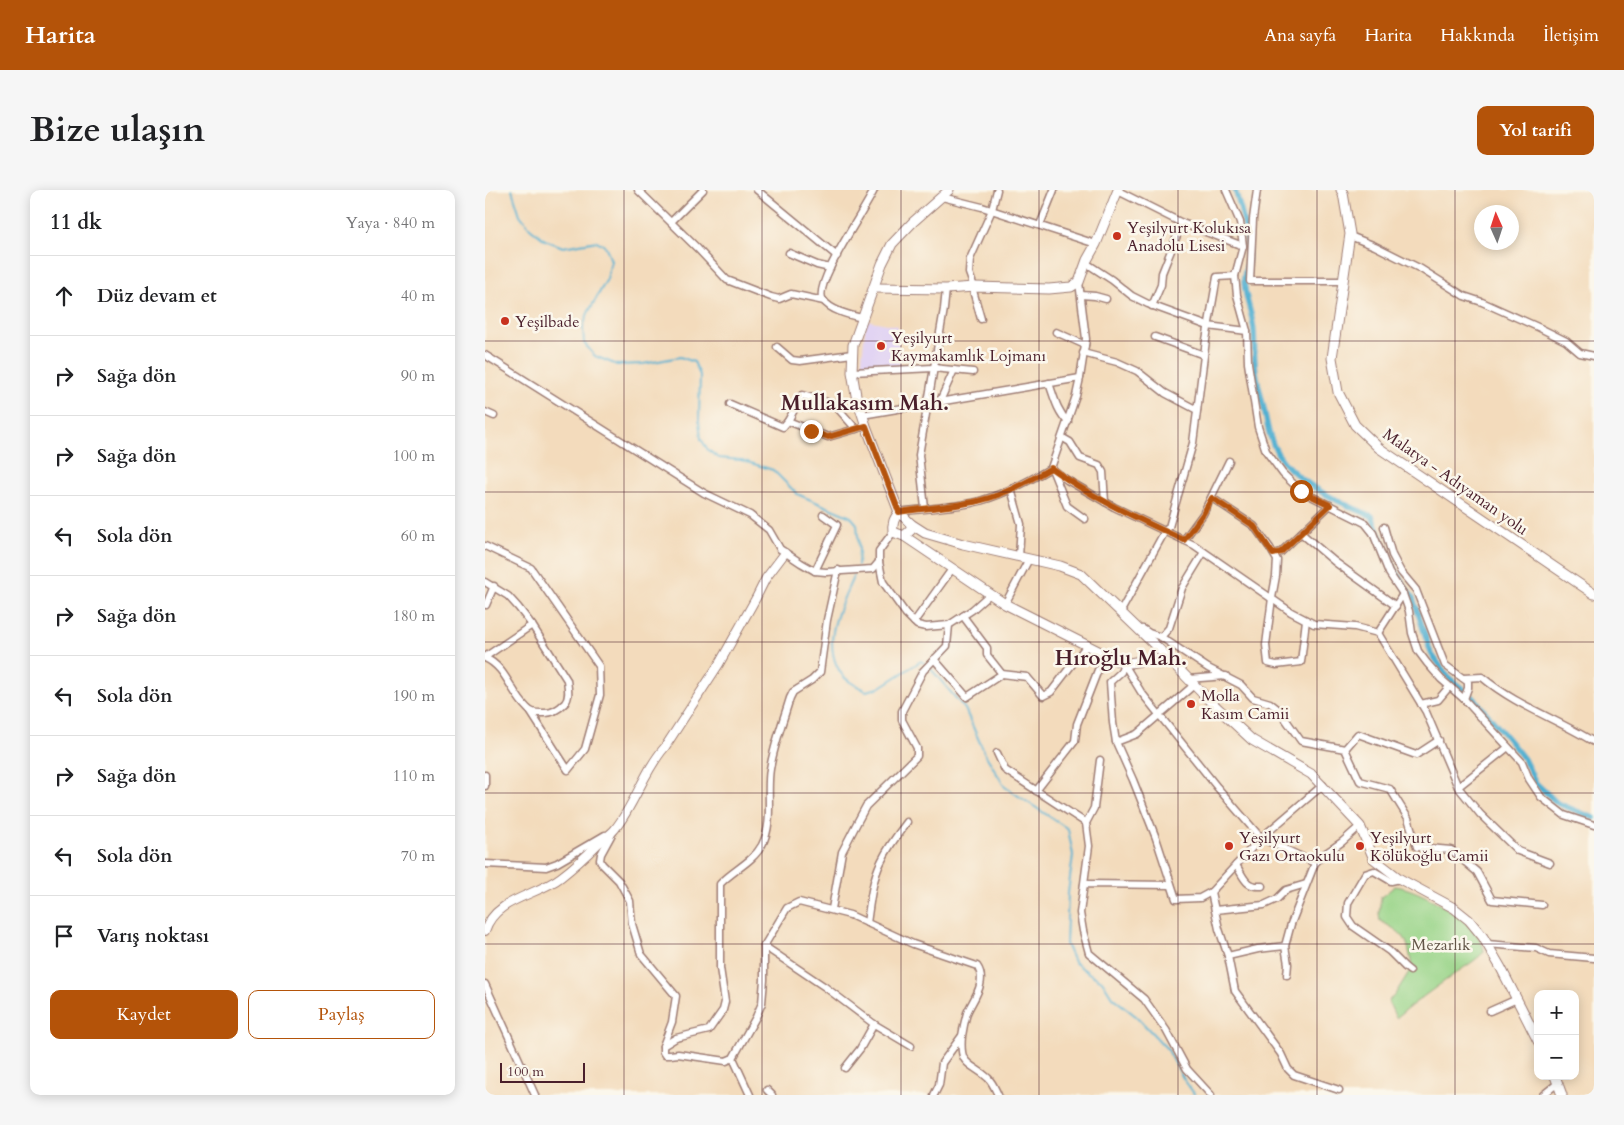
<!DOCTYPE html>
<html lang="tr">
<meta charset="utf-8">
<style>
body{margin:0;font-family:Cardo,serif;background:#f6f6f6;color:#202124}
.controls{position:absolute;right:15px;bottom:15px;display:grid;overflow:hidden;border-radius:10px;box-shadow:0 2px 12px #0003}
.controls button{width:45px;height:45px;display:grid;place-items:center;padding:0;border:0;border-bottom:1px solid #e0e0e0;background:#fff;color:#202124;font:25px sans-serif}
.compass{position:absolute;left:989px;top:15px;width:45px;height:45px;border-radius:50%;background:#fff;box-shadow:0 2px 12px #0003;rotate:357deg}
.scale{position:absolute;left:15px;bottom:12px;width:85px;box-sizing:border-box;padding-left:5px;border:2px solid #4a1f2b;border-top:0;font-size:14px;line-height:18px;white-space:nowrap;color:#4a1f2b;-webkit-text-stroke:4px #fbf7ec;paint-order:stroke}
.stop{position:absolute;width:15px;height:15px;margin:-11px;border:4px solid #b45309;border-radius:50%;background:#fff}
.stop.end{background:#b45309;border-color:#fff;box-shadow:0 1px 5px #0008}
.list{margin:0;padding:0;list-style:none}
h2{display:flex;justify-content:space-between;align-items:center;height:65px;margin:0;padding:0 20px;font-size:21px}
h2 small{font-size:16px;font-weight:400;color:#757577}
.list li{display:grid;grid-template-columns:32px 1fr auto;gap:15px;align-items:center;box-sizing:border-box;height:80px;padding:0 20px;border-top:1px solid #e0e0e0}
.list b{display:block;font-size:19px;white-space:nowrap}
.list em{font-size:16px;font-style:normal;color:#757577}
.actions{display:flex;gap:10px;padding:15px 20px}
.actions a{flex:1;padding:11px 0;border:1px solid #b45309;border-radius:10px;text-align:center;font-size:18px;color:#b45309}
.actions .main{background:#b45309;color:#fff}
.icon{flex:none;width:28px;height:28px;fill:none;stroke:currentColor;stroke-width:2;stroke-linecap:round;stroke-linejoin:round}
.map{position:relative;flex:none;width:1109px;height:905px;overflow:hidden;border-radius:10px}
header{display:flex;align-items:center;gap:30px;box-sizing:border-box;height:70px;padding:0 25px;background:#b45309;color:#fff}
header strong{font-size:24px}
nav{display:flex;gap:28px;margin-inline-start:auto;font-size:18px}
.intro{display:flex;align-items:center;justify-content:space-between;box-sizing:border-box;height:120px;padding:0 30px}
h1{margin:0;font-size:35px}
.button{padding:12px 22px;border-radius:10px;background:#b45309;color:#fff;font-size:18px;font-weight:700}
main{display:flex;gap:30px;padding:0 30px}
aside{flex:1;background:#fff;border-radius:10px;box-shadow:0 2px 12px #0003}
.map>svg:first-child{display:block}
.built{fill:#e2d4f3}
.green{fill:#99d488;stroke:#727a5a}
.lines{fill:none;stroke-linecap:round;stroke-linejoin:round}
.stream{stroke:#52b0d1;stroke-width:2}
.canal{stroke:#52b0d1;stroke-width:5.5}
.minor-casing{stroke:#9e7d74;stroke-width:9}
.tertiary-casing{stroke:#9e7d74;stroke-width:10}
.secondary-casing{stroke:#9e7d74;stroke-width:11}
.minor{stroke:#fff;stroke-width:6}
.tertiary{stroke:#fff;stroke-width:8}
.secondary{stroke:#fff;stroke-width:9}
.route{stroke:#b45309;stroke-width:6}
.grid{fill:none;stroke:#4a1f2b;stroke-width:1;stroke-opacity:0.55}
.poi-dot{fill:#c8321e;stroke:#fbf7ec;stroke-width:2}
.labels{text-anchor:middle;stroke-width:5;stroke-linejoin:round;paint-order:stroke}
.poi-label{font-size:16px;fill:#4a1f2b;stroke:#fbf7ec;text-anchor:start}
.street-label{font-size:16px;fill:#4a1f2b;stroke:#fbf7ec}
.park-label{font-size:16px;fill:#625547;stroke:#fbf7ec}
.district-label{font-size:21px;font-weight:bold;fill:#4a1f2b;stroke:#fbf7ec}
</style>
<header>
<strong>Harita</strong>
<nav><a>Ana sayfa</a><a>Harita</a><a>Hakkında</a><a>İletişim</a></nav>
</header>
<div class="intro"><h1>Bize ulaşın</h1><a class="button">Yol tarifi</a></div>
<main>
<aside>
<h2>11 dk<small>Yaya · 840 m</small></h2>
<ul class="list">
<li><svg class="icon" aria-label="ahead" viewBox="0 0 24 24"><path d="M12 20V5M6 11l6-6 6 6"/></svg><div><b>Düz devam et</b></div><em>40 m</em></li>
<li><svg class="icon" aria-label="right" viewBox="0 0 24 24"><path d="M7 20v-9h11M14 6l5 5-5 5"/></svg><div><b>Sağa dön</b></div><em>90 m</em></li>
<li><svg class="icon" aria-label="right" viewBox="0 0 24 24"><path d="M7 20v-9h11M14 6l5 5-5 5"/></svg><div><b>Sağa dön</b></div><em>100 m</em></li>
<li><svg class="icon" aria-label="left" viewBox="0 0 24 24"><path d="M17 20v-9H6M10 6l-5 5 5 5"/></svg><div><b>Sola dön</b></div><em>60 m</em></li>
<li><svg class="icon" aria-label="right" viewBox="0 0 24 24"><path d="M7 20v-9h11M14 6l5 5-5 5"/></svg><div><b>Sağa dön</b></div><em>180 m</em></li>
<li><svg class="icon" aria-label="left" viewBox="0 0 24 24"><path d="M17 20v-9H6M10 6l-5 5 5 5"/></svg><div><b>Sola dön</b></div><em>190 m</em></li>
<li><svg class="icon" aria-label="right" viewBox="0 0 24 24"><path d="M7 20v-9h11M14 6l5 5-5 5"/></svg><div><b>Sağa dön</b></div><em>110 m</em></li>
<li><svg class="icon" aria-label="left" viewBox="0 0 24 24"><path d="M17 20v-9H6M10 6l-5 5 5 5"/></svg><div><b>Sola dön</b></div><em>70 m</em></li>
<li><svg class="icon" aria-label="arrive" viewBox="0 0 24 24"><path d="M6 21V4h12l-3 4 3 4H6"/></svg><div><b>Varış noktası</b></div></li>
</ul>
<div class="actions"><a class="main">Kaydet</a><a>Paylaş</a></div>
</aside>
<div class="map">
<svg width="1109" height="905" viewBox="0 0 1109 905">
<rect width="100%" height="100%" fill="#fbf7ec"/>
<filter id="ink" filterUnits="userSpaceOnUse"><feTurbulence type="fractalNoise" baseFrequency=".02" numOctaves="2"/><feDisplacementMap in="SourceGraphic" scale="10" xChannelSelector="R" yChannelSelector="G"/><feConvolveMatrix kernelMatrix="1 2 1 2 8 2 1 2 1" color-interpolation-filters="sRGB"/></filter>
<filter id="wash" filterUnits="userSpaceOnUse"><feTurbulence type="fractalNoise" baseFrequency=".0096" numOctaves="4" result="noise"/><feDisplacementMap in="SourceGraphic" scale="20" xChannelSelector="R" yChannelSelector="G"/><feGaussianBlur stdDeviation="1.12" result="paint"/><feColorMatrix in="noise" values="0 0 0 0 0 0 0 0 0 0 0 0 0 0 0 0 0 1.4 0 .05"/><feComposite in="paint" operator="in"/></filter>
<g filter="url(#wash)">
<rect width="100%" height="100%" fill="#f3dbbc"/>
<path class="built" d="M381 130 412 136 415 177 376 179Z"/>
<path class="green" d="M910 696C934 698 999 735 999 762 990 771 981 776 971 783 950 798 930 812 911 828L903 811 909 806 927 777C922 748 922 745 895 731L894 723 896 707Z"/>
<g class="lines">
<g class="stream">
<path d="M27 0 35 25 45 38 60 50 78 57 112 51 121 57 126 71 122 89 103 123 98 137 99 153 110 166 132 175 158 174 195 167 209 172 215 185 214 231 216 249 223 260 234 268 256 270 288 280 312 304 366 327 372 334 374 359 373 375"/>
<path d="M369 385C355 416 334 455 358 486 363 492 375 497 381 501L394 498 436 471 439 473"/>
<path d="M446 479 480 519 500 564 520 597 583 639 588 665 583 703 581 754 589 772 605 784 617 791 627 807 652 827 683 860 698 888 710 905"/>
</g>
<path class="canal" d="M750 0C757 22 763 44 763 67 763 74 759 82 759 89 759 107 768 124 769 141 770 152 769 162 770 172 771 190 777 207 780 224 783 239 785 251 793 264 810 292 857 314 887 326L902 364 918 394 928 408 946 463 964 488 989 508 1028 555 1039 569 1051 593 1072 613 1109 628"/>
</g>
</g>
<g filter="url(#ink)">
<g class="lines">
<g class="minor-casing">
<g id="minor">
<path d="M153 0 213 59 242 90 286 107 294 109 306 104 339 111"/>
<path d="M272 0 352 66"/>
<path d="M741 0 755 32 758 56 750 86 752 105 762 141 763 173 773 237 781 261 798 284 816 301 880 333 888 343 904 383 918 404 924 421 927 443 933 461 942 473 956 489 979 509 1037 572 1044 589 1056 607 1079 625 1109 635"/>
<path d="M772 0 768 29 765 91H858"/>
<path d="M633 1 697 33 758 56"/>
<path d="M457 7 497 17 611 54"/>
<path d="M186 32 218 0"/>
<path d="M555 35 569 0"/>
<path d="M865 46 890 56 936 79 979 106 997 112 1055 138 1081 151 1095 163 1109 166"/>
<path d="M304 63 332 75 345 78"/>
<path d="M601 73 627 90 647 106 663 114 723 136 762 141"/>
<path d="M487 97 496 129"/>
<path d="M489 97 484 83 485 69 507 20 512 0"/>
<path d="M596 105 610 106 621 109"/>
<path d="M667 116 676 95 677 83 697 33"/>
<path d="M377 128C365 125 346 121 338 110 327 95 381 19 389 0"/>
<path d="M571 142 600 155"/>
<path d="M670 147 719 165"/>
<path d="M292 157 307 170 315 171 367 164"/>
<path d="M598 163 632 172 652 181 680 203 712 220"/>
<path d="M0 165 219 303 265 325 284 340 295 359 316 373 330 381 341 382 388 379 394 372V361L408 342"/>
<path d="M367 182 448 178 488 182"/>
<path d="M564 193C569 207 572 221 583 232"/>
<path d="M455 211 469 180"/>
<path d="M245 214 298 237 303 231 317 205 349 214 371 239"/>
<path d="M0 222 9 226"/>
<path d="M377 225 595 188"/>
<path d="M303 231 343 247 381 236"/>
<path d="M578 248 585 252 595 268 614 275 618 282 620 312"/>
<path d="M566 278 582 290 629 317 709 355 806 422 829 434 870 437 893 443 941 522 973 597 995 624 1033 661 1065 673"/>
<path d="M567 279 582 316 600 329"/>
<path d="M526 299 536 334 534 367"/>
<path d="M727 308 769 336 785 358 792 370 791 386 787 408 781 455 783 473 791 475 816 472 821 430"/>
<path d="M440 318 434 265 459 119 461 99"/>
<path d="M414 322C440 318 469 318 495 311 520 304 544 291 566 278L591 206 595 188 601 149 594 92"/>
<path d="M899 337 907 365 916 382 931 400 960 475 983 492V498L979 509"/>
<path d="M816 343 850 372 911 416"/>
<path d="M699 350 718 324 744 271"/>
<path d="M0 356 46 378 114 476 115 505 100 559 83 580 45 521"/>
<path d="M789 364 796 362 845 315"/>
<path d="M394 372 398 392 421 424 432 435 441 437 464 435 487 420 505 404"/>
<path d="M330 381 352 335 338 325"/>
<path d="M0 392 23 406 33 417 47 435 82 490C83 498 85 507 80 513 74 519 68 523 60 523 53 523 47 524 42 518 26 503 21 477 0 468"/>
<path d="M520 414 544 369"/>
<path d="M1 415 9 396"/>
<path d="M636 421 680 341 684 337 708 253 721 150 732 87 750 86"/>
<path d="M478 426 502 458V465L517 484 542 487 558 506 566 502 602 455"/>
<path d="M429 432 467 379"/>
<path d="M658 439 664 443 676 447 684 438 697 398 719 362"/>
<path d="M893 443 918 404"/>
<path d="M676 447 723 478 756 495 768 508 785 513 794 520 816 551 860 559 873 544 931 565 954 550"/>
<path d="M0 467 47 435"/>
<path d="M449 469 482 507 517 484"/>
<path d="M978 488 997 487C1030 515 1072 529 1109 552"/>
<path d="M703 489 741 486"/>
<path d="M936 514 953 510 964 497"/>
<path d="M631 552 652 544 709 495"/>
<path d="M860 559 875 591 905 599 923 628 932 657 966 660 992 682 1007 710 1057 715"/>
<path d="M512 563 520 580 601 633"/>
<path d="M615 570 609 618 601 633 604 656 595 723 598 741 604 763 659 809 681 840 702 879 726 905"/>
<path d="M0 585V596"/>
<path d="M973 597 1022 558"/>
<path d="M551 601 590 551 592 534 613 480"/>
<path d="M128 642 116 664 115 670 117 674 134 691 145 711 147 734 156 764 191 806 187 832 178 856V862L180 865H185L193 864 241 871 248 868 271 827 277 813 279 790V756L302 718 314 712 365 725 428 754 492 776C503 792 488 809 482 823 480 830 478 839 477 846 474 877 485 872 503 888 508 893 510 899 513 905"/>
<path d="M830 673 776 648 732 597 656 502 639 474 636 482 625 492 628 533 631 552 648 590 671 648 691 709 715 708 726 702 776 648 838 595"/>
<path d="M0 674 61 677 72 673 120 645"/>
<path d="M751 675C760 689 760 697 777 696"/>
<path d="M915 689 906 691 889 681 880 684 863 713 862 727 868 736 904 761 920 777 925 781"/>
<path d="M599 695 602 694 686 695"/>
<path d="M726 702 734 739 743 766 750 801 796 864 803 879 809 885 854 900"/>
<path d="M347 719 357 662 373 631 381 616 432 566V558L417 530V521L438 481 462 456 464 435"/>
<path d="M730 720 779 715 792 709 801 700 821 694"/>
<path d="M382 733C385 713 387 690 396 672 403 657 412 645 422 632"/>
<path d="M1002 754 1051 758 1064 764 1109 768"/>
<path d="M279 756 340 797 389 834 426 856"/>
<path d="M743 766 773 759 800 756"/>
<path d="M802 785 803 774 800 756 806 734 830 673 838 665 857 652 875 636"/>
<path d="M0 794 50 905"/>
<path d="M1005 821 1032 809"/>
<path d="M178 856 191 848 224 840 238 820 240 812 235 778V694C248 680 268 672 277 655 289 632 281 604 285 579 289 555 298 531 305 508L308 502 327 490 335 482 342 430 353 380"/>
<path d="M248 868 265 905"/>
<path d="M360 878 375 859 389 834"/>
<path d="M282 900 287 905"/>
<path d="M449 905 454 895 457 873 476 847"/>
<path d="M1058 905 1073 893"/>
</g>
</g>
<g class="tertiary-casing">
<path id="tertiary" d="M0 741C10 708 52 706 76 687 89 677 101 666 113 654 118 649 125 645 130 639 150 614 159 581 180 557L234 474 271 408 281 388 300 363"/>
</g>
<g class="secondary-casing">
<g id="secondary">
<path d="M464 0 428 32 407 54 397 74 368 155 367 182 371 205 381 236 414 322 426 334 440 343 478 354 575 376 596 384 673 458 724 510 767 550 826 584 875 636 889 669 915 689 969 718 984 730 998 747 1016 778 1053 851"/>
<path d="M856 0 858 3 865 44 847 168 853 202 870 235 894 258 1109 404"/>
<path d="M389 98 461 99 489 97 564 99 586 97 594 92 602 70 611 54 633 0"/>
<path d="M414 322C409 329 407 333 408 342L419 346 426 340V334"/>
<path d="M419 346 520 414 639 474 667 469 685 470"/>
<path d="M1070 886 1077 905"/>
</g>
</g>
<use href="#minor" class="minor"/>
<use href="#tertiary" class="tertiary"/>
<use href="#secondary" class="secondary"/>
</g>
</g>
<g class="lines" filter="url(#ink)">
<path class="route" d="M326 241 343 247 381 236 414 322C440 318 467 317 493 311 517 306 546 290 566 278 607 308 654 329 699 350L718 324 727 308 769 336 788 364 796 362 845 315 816 301"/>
</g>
<path class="grid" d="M139 0V905M277 0V905M416 0V905M554 0V905M693 0V905M832 0V905M970 0V905M0 151H1109M0 302H1109M0 452H1109M0 603H1109M0 754H1109"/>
<g class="poi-dot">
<circle cx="632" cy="46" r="5"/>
<circle cx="20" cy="131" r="5"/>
<circle cx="396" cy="156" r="5"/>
<circle cx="706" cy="514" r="5"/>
<circle cx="744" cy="656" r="5"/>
<circle cx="875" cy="656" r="5"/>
</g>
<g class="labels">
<g class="poi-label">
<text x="642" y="43">Yeşilyurt Kolukısa<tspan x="642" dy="18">Anadolu Lisesi</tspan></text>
<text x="30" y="137">Yeşilbade</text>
<text x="406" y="153">Yeşilyurt<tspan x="406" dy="18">Kaymakamlık Lojmanı</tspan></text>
<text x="716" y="511">Molla<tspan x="716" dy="18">Kasım Camii</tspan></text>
<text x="754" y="653">Yeşilyurt<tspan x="754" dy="18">Gazı Ortaokulu</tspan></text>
<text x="885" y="653">Yeşilyurt<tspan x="885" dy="18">Kölükoğlu Camii</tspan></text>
</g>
<g class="street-label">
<text transform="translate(971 291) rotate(35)" y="6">Malatya - Adıyaman yolu</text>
</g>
<g class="park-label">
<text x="956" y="760">Mezarlık</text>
</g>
<g class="district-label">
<text x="380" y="220">Mullakasım Mah.</text>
<text x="636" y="475">Hıroğlu Mah.</text>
</g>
</g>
</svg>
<div class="controls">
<button>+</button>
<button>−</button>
</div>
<svg class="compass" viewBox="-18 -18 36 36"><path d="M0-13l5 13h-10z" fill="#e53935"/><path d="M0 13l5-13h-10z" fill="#757577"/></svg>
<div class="scale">100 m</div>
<div class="stop" style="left:816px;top:301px"></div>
<div class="stop end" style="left:326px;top:241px"></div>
</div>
</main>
